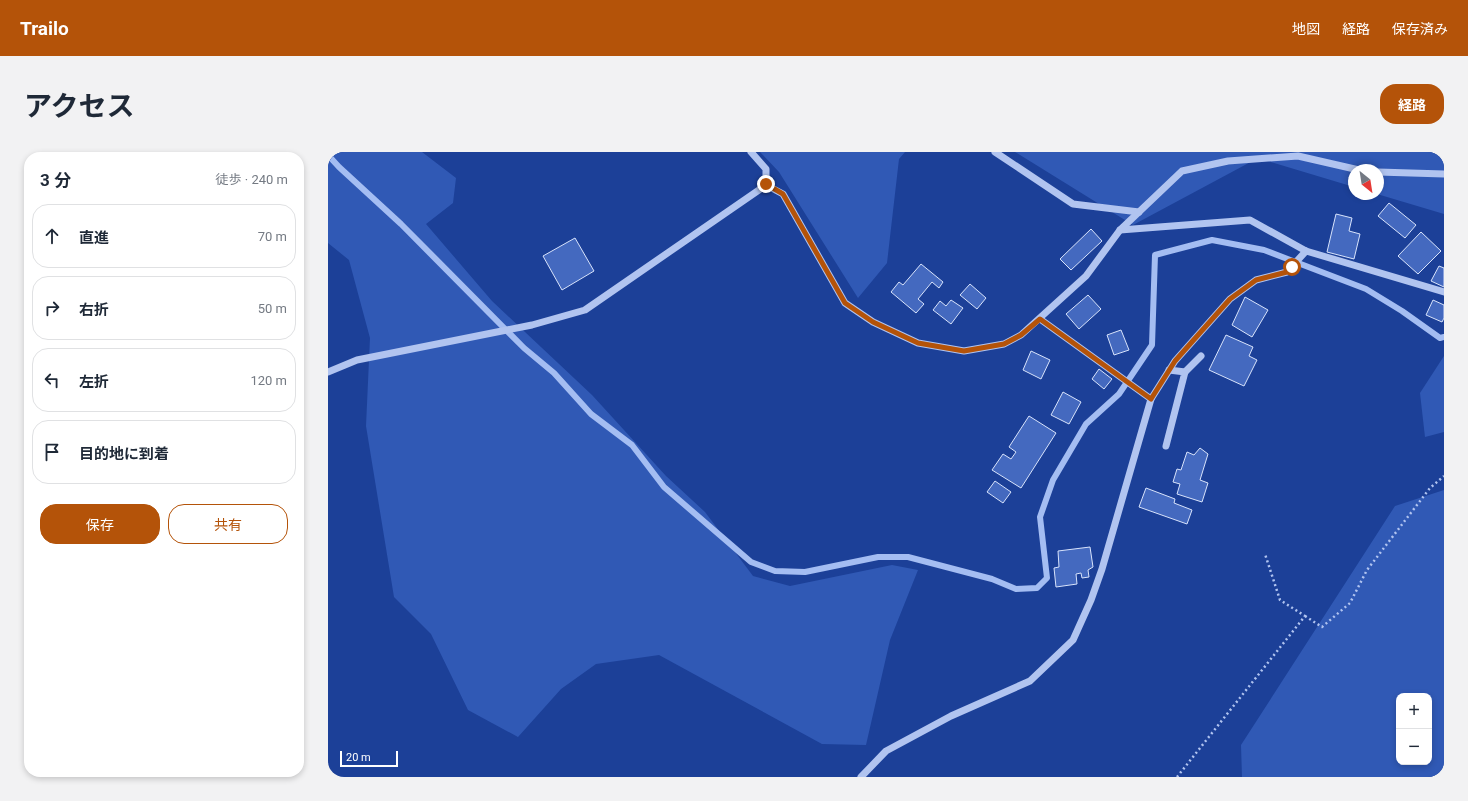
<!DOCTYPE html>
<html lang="ja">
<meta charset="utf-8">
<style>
body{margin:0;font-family:Roboto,"Noto Sans JP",sans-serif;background:#f2f2f3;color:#1f2937}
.controls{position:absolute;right:12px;bottom:12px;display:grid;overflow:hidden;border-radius:8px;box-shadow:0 2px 6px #0003}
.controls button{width:36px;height:36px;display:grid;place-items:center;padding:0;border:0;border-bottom:1px solid #e0e1e3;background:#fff;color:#1f2937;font:20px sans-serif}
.compass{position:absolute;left:1020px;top:12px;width:36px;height:36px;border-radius:50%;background:#fff;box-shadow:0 2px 6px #0003;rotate:150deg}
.scale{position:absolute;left:12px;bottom:10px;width:58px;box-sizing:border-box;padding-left:4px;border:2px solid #fff;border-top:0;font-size:11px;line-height:14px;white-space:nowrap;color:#fff;-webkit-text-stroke:3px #1c4098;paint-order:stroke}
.stop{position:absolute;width:12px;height:12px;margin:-9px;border:3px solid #b45309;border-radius:50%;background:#fff}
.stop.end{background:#b45309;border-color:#fff;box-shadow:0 1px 4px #0008}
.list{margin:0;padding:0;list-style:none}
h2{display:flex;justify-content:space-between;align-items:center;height:52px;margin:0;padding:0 16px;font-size:17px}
h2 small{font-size:13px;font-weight:400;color:#747a83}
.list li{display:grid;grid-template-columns:26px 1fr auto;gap:12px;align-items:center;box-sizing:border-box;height:64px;margin:0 8px 8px;padding:0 8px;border:1px solid #e0e1e3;border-radius:16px}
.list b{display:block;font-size:15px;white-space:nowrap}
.list em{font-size:13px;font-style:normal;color:#747a83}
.actions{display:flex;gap:8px;padding:12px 16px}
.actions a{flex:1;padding:9px 0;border:1px solid #b45309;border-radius:16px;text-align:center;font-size:14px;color:#b45309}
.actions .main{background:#b45309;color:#fff}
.icon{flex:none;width:22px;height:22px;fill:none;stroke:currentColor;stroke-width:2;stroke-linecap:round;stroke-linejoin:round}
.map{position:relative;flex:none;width:1116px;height:625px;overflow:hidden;border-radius:16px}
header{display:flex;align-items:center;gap:24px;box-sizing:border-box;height:56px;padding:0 20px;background:#b45309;color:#fff}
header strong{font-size:19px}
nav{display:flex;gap:22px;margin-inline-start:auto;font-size:14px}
.intro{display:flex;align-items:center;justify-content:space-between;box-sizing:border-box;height:96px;padding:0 24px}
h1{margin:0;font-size:28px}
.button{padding:10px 18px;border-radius:16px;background:#b45309;color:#fff;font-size:14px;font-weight:700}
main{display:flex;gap:24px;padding:0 24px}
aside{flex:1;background:#fff;border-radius:16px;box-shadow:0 2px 6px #0003}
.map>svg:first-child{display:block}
.green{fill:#3059b5;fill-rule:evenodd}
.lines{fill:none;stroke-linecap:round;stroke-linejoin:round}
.stream{stroke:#a4bdf2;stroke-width:6}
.building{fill:#4469bf;stroke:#d8e3fb}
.path{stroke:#b1c4f0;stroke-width:2.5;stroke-dasharray:2 3;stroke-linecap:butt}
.minor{stroke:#b1c4f0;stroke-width:7}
.route{stroke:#b45309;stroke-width:5}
</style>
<header>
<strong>Trailo</strong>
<nav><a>地図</a><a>経路</a><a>保存済み</a></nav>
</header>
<div class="intro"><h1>アクセス</h1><a class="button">経路</a></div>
<main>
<aside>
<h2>3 分<small>徒歩 · 240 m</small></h2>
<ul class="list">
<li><svg class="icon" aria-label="ahead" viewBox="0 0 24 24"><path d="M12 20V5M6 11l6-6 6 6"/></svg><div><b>直進</b></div><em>70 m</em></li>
<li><svg class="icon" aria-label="right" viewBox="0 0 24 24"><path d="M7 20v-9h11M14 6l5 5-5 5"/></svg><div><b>右折</b></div><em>50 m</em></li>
<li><svg class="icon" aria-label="left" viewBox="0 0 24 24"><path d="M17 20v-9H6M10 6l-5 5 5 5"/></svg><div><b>左折</b></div><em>120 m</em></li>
<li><svg class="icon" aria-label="arrive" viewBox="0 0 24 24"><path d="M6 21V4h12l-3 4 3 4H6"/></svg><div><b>目的地に到着</b></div></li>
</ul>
<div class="actions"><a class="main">保存</a><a>共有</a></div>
</aside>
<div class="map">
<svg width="1116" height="625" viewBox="0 0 1116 625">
<rect width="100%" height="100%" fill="#1c4098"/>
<g class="green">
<path d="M0 0H94L128 26 125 51 98 72 164 149 264 243 338 324 377 360 425 424 462 434 564 413 590 418 562 488 538 593 494 592 331 503 268 512 233 537 190 585 140 558 103 482 66 445 38 274 42 186 21 108 0 91Z"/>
<path d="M432 0H577L571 7 559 111 530 146 451 20Z"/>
<path d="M687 0H1116V62L1049 42H1050V18H1026V35L930 6 805 73Z"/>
<path d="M1116 204V280L1097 285 1092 241Z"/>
<path d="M1116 338V625H914L913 593 1067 354ZM1071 544H1101V610H1071Z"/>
</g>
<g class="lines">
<path class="stream" d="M0 3 11 15 73 72 196 196 226 221 263 262 304 293 336 335 423 410 447 419 477 420 550 405H580L664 427 688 437 709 436 719 426 712 365 725 328 758 272 791 242 824 193 827 103 884 88 936 98 1038 137 1074 159 1112 186 1116 185"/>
</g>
<g class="building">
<path d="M1061 51 1088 73 1077 86 1050 64Z"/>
<path d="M1008 62 1024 66 1021 79 1032 82 1026 107 999 100Z"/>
<path d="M763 77 774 89 743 118 732 107Z"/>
<path d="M1093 80 1113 99 1090 122 1070 104Z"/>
<path d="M247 86 266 119 234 138 215 104Z"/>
<path d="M593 112 615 130 611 136 604 130 590 147 596 152 588 161 563 140 571 130 575 133Z"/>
<path d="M1111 114 1116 116V135L1103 129Z"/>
<path d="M642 132 658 146 649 157 632 143Z"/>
<path d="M760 143 773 157 751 177 738 162Z"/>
<path d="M917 145 940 158 924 185 904 173Z"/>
<path d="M623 148 635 156 623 172 605 158 612 149 618 154Z"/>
<path d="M1105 148 1116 153V166L1114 170 1098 163Z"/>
<path d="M793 178 801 198 786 203 779 183Z"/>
<path d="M898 183 925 195 921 204 929 208 916 234 881 218Z"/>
<path d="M703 199 722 208 713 227 695 218Z"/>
<path d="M771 217 784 227 776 237 764 227Z"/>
<path d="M735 240 753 250 741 272 723 263Z"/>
<path d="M701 264 728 281 693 336 664 318 675 302 683 307 688 300 681 295Z"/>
<path d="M872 296 880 302 872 328 880 331 874 350 849 342 852 332 845 330 849 317 853 318 859 300 866 303Z"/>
<path d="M667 329 683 340 675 351 659 340Z"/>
<path d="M818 336 847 347 846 351 864 358 859 372 811 355Z"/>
<path d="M762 395 765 415 760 418 761 425 754 426 753 421 748 422 749 432 728 435 726 416 731 415 730 399Z"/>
</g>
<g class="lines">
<g class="path">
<path d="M977 464 994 475 1022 451 1039 418 1102 336 1116 324"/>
<path d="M849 625 977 464 952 448 937 402"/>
</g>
<g class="minor">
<path d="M423 0 438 17V33"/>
<path d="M667 0 745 52 811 60"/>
<path d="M1050 20 1116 22"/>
<path d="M792 78 922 68 978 99 1116 140"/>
<path d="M712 167 823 247"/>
<path d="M0 220 29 208 204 173 257 158 438 33 455 42 517 151 545 170 590 191 636 199 676 192 693 183 758 124 792 78 854 19 900 9 970 4 1031 18"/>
<path d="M857 220 873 204"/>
<path d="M838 294 857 220 841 218"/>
<path d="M533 625 558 599 623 564 702 529 745 488 763 448 774 417 823 247 847 209 902 147 928 128 959 120 978 99"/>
</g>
</g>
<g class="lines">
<path class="route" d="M438 32 455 42 517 151 545 170 590 191 636 199 676 192 693 183 712 167 823 247 847 209 902 147 928 128 959 120 964 115"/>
</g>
</svg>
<div class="controls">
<button>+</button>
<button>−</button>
</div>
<svg class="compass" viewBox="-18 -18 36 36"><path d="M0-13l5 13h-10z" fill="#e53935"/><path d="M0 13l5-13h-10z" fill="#747a83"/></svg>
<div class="scale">20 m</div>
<div class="stop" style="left:964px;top:115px"></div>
<div class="stop end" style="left:438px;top:32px"></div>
</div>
</main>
